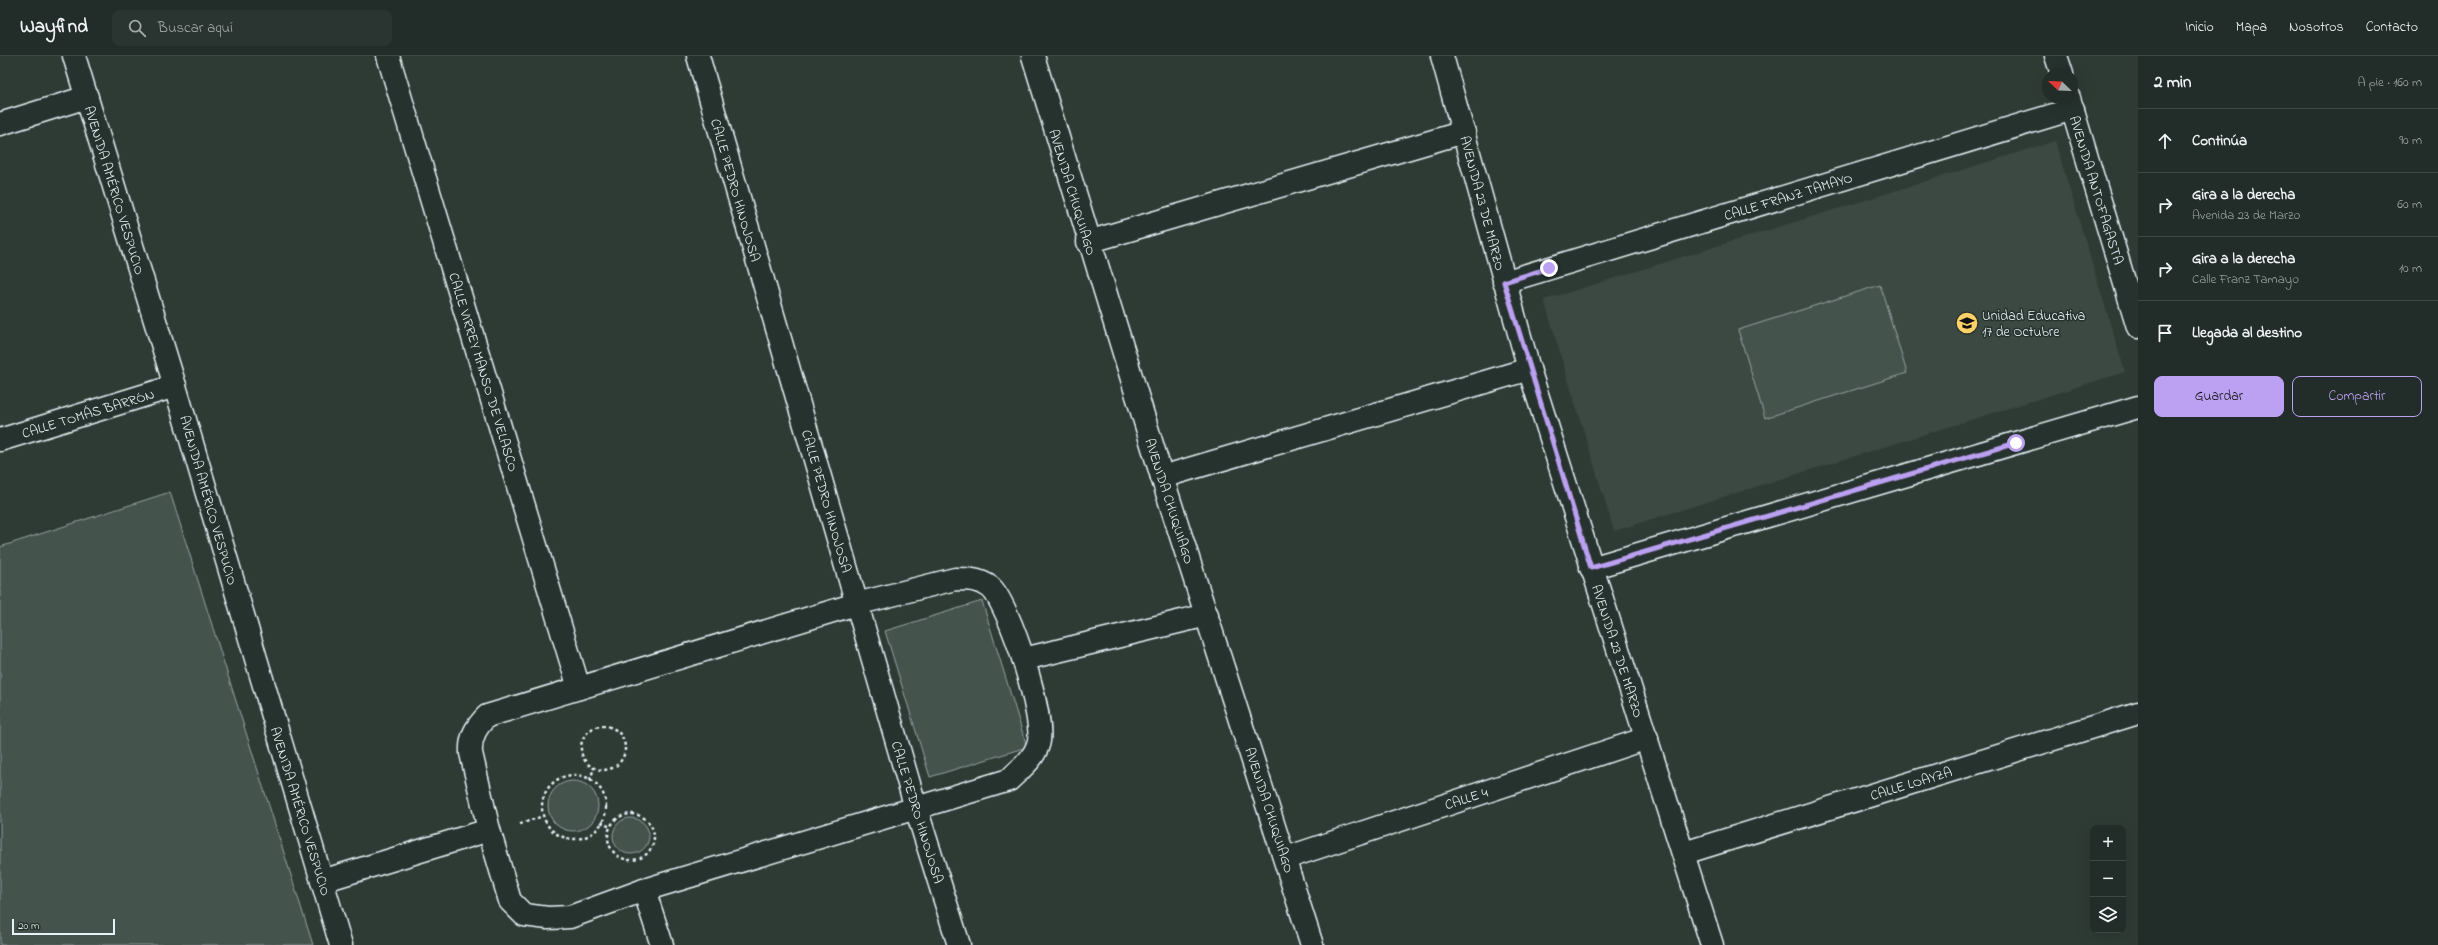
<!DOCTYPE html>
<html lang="es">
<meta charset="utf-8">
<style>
body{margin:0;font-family:"Indie Flower",sans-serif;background:#2a3430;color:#f1f3f6}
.controls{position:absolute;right:12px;bottom:12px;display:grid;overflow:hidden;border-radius:8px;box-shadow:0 4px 16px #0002}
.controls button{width:36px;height:36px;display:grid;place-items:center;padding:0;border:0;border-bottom:1px solid #3f4845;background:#222c28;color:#f1f3f6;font:20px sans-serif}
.compass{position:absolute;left:2042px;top:12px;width:36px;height:36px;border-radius:50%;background:#222c28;box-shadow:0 4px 16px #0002;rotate:293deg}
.scale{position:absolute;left:12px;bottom:10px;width:103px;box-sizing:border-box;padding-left:4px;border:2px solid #e8f1f8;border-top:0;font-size:11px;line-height:14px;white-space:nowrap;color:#e8f1f8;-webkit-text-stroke:3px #26332d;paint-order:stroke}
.stop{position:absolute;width:12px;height:12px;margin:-9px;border:3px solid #bca0f2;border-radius:50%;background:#fff}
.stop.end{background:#bca0f2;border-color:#fff;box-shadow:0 1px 4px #0008}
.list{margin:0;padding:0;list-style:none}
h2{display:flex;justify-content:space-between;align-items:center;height:52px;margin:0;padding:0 16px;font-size:17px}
h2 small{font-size:13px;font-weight:400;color:#a2a7a8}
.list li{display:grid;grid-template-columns:26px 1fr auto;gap:12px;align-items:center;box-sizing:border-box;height:64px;padding:0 16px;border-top:1px solid #3f4845}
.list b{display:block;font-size:15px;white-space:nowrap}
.list p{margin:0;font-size:13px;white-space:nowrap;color:#a2a7a8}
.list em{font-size:13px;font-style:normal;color:#a2a7a8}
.actions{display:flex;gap:8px;padding:12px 16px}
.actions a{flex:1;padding:9px 0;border:1px solid #bca0f2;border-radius:8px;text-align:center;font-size:14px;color:#bca0f2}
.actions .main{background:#bca0f2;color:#111}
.icon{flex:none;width:22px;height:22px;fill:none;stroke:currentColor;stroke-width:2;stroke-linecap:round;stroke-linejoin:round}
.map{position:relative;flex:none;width:2138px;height:889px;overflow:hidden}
header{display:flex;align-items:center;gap:24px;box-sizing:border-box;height:56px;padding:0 20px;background:#222c28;border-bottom:1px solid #3f4845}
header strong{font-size:19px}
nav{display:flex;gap:22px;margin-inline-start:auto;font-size:14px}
.search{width:280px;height:36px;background:#2a3430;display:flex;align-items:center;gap:10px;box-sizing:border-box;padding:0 14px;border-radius:8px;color:#a2a7a8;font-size:15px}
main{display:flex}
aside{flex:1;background:#222c28}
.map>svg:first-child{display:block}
.built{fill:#3b4843}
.green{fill:#45524e;stroke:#96a2a3}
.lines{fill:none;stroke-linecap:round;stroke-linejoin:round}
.minor-casing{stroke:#e8f1f8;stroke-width:25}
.path{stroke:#e8f1f8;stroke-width:2.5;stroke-dasharray:3 3;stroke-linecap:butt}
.minor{stroke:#26332d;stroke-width:22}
.route{stroke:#bca0f2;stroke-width:5}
.labels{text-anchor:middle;stroke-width:3;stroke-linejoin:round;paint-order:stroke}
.street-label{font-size:14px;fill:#e8f1f8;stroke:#26332d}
.poi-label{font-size:14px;fill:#e8f1f8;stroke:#26332d;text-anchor:start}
</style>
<header>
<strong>Wayfind</strong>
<div class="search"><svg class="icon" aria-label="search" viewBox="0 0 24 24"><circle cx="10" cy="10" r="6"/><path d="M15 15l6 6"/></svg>Buscar aquí</div>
<nav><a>Inicio</a><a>Mapa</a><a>Nosotros</a><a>Contacto</a></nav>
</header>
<main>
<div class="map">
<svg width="2138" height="889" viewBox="0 0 2138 889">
<rect width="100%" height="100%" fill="#2e3b35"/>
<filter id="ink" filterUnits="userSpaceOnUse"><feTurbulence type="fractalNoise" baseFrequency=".025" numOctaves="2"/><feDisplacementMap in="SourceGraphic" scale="8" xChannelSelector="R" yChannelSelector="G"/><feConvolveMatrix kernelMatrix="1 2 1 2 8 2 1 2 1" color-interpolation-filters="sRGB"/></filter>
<g filter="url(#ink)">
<path class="built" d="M2055 85 2125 316 1614 475 1544 244Z"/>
<g class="green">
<path d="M1880 229 1907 317 1765 362 1738 274Z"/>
<path d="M170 436 313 889H0V491Z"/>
<path d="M982 545 1027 691 930 721 885 575Z"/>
<circle cx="573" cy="750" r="25"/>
<circle cx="631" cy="780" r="18"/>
</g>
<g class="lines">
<g class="minor-casing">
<g id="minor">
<path d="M74 0 175 330 341 889"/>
<path d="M388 0 579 632"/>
<path d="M698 0 916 752 959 889"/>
<path d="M1033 0 1162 421 1312 889"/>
<path d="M1442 0 1529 313 1712 889"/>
<path d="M2056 0 2062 18"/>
<path d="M2069 42 2138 271"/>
<path d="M0 68 87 41"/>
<path d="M1088 186 1464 76"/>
<path d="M1504 226 2073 53"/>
<path d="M0 384 175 330"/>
<path d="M1162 421 1529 313"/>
<path d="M1591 512 2138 351"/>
<path d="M955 523C968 523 979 523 990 531 1009 546 1047 666 1038 689 1033 704 1020 713 1009 724L644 834 570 861 548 862 524 859 510 845 489 774 471 697C470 681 476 671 487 660L856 548Z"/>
<path d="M1024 603 1207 559"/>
<path d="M1684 797 2138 657"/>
<path d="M1286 802 1647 682"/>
<path d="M322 825 489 774"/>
<path d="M644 834 662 889"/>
</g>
</g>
<g class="path">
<circle cx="603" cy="692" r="22"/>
<circle cx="574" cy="751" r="32"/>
<path d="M590 724 594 712"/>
<circle cx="631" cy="781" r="23"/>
<path d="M601 766 610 771"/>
<path d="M520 768 543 760"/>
</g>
<use href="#minor" class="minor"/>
</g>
</g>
<g class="lines" filter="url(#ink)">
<path class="route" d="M1549 212 1504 226 1591 512 2016 387"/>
</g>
<defs>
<g id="school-disc" transform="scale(1.15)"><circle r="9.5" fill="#ffd166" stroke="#26332d"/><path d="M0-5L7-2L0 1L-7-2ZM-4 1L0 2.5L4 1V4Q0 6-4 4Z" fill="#111"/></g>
</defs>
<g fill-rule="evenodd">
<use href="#school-disc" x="1967" y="267"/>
</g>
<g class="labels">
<g class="street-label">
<text transform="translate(115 134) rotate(73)" y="5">AVENIDA AMÉRICO VESPUCIO</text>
<text transform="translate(736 134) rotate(74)" y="5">CALLE PEDRO HINOJOSA</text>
<text transform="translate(2097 134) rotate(73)" y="5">AVENIDA ANTOFAGASTA</text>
<text transform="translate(1073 136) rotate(73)" y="5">AVENIDA CHUQUIAGO</text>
<text transform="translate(1788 140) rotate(-17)" y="5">CALLE FRANZ TAMAYO</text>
<text transform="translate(1483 147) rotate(75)" y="5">AVENIDA 23 DE MARZO</text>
<text transform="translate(484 316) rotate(73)" y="5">CALLE VIRREY MANSO DE VELASCO</text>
<text transform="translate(88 357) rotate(-17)" y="5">CALLE TOMÁS BARRÓN</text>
<text transform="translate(209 444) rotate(74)" y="5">AVENIDA AMÉRICO VESPUCIO</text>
<text transform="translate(827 445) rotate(74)" y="5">CALLE PEDRO HINOJOSA</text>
<text transform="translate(1170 445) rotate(72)" y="5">AVENIDA CHUQUIAGO</text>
<text transform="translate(1618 595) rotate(72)" y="5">AVENIDA 23 DE MARZO</text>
<text transform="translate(1911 727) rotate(-17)" y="5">CALLE LOAYZA</text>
<text transform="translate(1466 742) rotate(-18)" y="5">CALLE 4</text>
<text transform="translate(1270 754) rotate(72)" y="5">AVENIDA CHUQUIAGO</text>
<text transform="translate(301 755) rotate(73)" y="5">AVENIDA AMÉRICO VESPUCIO</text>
<text transform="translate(918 756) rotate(73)" y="5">CALLE PEDRO HINOJOSA</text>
</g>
<g class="poi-label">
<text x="1982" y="264">Unidad Educativa<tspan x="1982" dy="16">17 de Octubre</tspan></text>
</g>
</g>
</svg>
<div class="controls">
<button>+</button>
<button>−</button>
<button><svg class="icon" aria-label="layers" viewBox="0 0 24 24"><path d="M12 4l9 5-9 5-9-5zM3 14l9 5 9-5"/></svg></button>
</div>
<svg class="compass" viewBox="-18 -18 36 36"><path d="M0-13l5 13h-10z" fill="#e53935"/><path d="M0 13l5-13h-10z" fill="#a2a7a8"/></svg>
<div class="scale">20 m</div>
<div class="stop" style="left:2016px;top:387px"></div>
<div class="stop end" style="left:1549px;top:212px"></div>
</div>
<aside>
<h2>2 min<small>A pie · 160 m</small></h2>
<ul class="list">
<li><svg class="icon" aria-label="ahead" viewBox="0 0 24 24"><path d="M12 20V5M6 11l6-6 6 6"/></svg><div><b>Continúa</b></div><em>90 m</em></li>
<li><svg class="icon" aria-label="right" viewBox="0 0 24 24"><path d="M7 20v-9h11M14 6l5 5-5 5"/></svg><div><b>Gira a la derecha</b><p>Avenida 23 de Marzo</p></div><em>60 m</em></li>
<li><svg class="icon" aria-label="right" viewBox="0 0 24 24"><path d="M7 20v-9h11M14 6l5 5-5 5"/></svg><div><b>Gira a la derecha</b><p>Calle Franz Tamayo</p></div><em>10 m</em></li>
<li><svg class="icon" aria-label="arrive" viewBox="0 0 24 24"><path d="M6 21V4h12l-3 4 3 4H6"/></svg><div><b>Llegada al destino</b></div></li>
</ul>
<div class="actions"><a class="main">Guardar</a><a>Compartir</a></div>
</aside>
</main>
